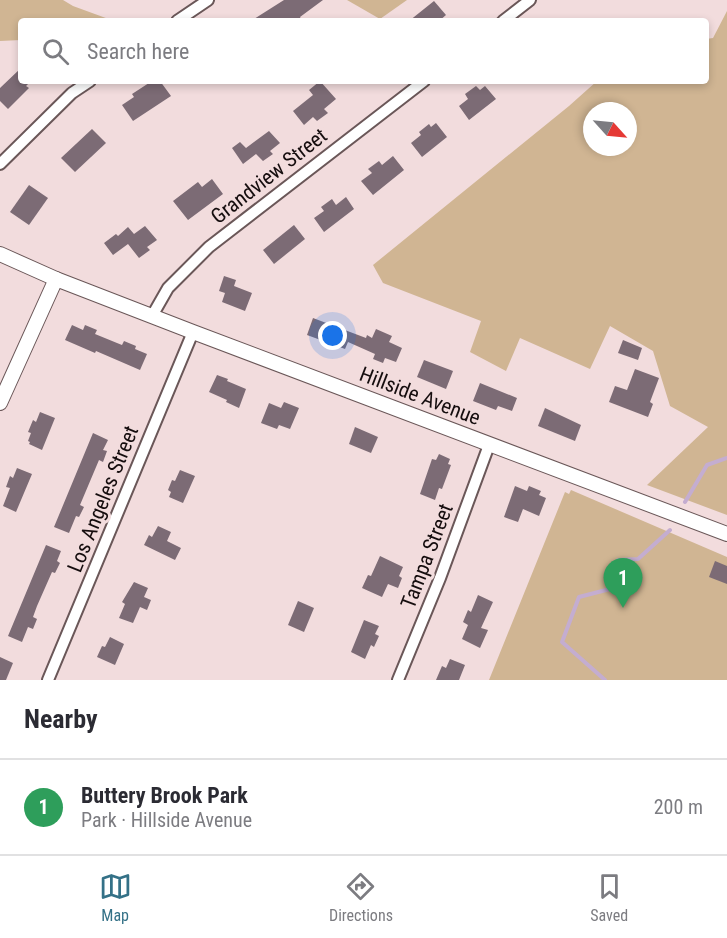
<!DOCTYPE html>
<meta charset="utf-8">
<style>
body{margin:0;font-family:"Roboto Condensed",sans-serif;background:#f2f2f3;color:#2b2b33}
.compass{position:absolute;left:583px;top:102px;width:54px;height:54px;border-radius:50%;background:#fff;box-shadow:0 3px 9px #0003;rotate:117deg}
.you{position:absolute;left:333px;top:336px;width:21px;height:21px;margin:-15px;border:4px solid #fff;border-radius:50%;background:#1a73e8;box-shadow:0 0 0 9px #1a73e833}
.badge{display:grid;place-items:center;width:39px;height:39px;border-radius:50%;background:#347187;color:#fff;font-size:20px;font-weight:700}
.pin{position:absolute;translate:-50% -50px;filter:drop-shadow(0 2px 3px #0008)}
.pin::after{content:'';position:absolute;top:32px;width:21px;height:18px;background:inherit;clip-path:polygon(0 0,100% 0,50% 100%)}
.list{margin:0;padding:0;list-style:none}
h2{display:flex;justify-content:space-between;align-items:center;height:78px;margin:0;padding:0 24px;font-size:26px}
h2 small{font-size:20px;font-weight:400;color:#7c7c81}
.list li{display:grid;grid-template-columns:39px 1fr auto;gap:18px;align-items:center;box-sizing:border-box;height:96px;padding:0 24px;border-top:2px solid #e1e1e2}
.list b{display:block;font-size:22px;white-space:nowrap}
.list p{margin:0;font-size:20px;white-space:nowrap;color:#7c7c81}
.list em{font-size:20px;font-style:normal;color:#7c7c81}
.icon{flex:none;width:33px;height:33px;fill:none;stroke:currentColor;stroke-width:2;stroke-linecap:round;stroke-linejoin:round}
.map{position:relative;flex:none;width:727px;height:680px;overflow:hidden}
.search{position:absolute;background:#fff;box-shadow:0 3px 9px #0003;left:18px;right:18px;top:18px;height:66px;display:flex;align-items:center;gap:15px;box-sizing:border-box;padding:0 21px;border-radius:6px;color:#7c7c81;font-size:22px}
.sheet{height:174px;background:#fff}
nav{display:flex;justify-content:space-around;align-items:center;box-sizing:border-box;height:84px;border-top:2px solid #e1e1e2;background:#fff;font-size:16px;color:#7c7c81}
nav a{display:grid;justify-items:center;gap:3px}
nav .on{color:#347187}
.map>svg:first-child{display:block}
.green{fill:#d0b593;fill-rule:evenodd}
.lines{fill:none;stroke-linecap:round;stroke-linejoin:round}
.stream{stroke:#c4add0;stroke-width:4}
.building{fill:#7c6b75}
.minor-casing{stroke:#6a5758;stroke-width:14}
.tertiary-casing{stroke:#6a5758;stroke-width:16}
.minor{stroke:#fff;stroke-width:10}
.tertiary{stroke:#fff;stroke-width:14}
.labels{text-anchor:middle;stroke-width:6;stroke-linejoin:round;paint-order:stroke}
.street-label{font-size:21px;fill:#150d0e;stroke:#f2dcdd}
</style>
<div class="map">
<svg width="727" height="680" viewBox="0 0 727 680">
<rect width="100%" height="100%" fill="#f2dcdd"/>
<g class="green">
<path d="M0 0H63L73 6 114 21H21V40L0 41Z"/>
<path d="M347 0H407L380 19Z"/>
<path d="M727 11V515L647 485 708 427 670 406 653 351 610 326 590 369 520 338 506 371 470 352 481 321 383 283 373 265 569 106 597 81H706V39L713 38ZM592 111H628V147H592Z"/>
<path d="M571 490 727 557V680H489L565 492 569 494Z"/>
</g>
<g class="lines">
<g class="stream">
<path d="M685 502 707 465 727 458"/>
<path d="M605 680 562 642 579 597 610 589 618 560 638 559 670 530"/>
</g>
</g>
<g class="building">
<path d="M284 0H323L300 17 302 21H251Z"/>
<path d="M434 1 446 15 439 21H409Z"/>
<path d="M21 68V81H31L26 86 29 88 8 109 0 101V88Z"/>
<path d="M152 81H160L171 96 133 121 122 105 134 97 132 94Z"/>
<path d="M320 81 336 99 324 109 328 113 317 121 313 117 304 125 293 111 313 95 309 90Z"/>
<path d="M476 86 480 90 485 86 496 99 469 120 459 106 468 99 465 94Z"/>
<path d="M436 123 447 137 422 157 411 143 421 135 419 132 429 124 431 127Z"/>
<path d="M92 129 106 143 75 172 61 158Z"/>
<path d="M269 131 280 143 270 151 273 154 263 161 256 154 243 164 232 148 240 142 246 148Z"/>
<path d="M393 156 404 170 373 195 361 181 372 173 368 169 379 161 382 165Z"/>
<path d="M212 179 223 194 188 220 173 201 198 182 202 187Z"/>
<path d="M29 185 48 198 29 225 10 212Z"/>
<path d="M346 197 354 209 324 232 314 218 324 211 321 207 332 199 336 205Z"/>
<path d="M294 225 305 239 274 264 263 250Z"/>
<path d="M145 226 157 240 147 247 150 250 139 258 128 244 113 255 104 243 116 234 118 236 128 227 134 234Z"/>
<path d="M224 276 236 280 234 286 252 293 245 311 222 302 225 293 219 291Z"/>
<path d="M313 318 366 338 367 335 372 338 376 329 392 336 389 342 402 348 396 362 385 358 383 363 373 359 375 354 348 342 345 349 307 335Z"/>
<path d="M72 325 83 330 85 325 97 330 95 334 117 343 122 345 124 341 136 346 135 349 147 354 140 370 96 351 95 353 65 340Z"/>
<path d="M623 340 642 348 638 360 618 353Z"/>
<path d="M424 360 453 371 446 389 417 377Z"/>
<path d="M635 369 659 378 650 402 653 404 648 417 609 402 615 386 627 390Z"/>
<path d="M217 375 228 379 227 381 246 389 239 408 226 402 227 400 209 392Z"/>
<path d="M480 383 517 398 512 411 498 406 496 410 473 401Z"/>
<path d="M284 402 299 408 290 429 279 425 277 429 261 423 269 403 281 408Z"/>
<path d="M545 408 581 425 575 441 538 426Z"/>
<path d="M40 412 55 418 42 450 29 444 30 442 28 441 31 433 28 432 33 420 36 422Z"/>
<path d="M355 427 378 437 371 453 349 444Z"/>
<path d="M93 433 108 440 103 450 107 451 103 462 99 460 80 505 84 507 79 517 76 516 69 533 54 527Z"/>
<path d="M439 454 450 459 448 464 451 465 442 489 439 488 435 500 420 494 432 459 436 460Z"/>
<path d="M17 468 32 474 16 512 3 506 10 488 6 487 10 476 13 478Z"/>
<path d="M180 470 195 476 183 503 169 497 171 492 168 490 172 480 175 481Z"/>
<path d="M515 486 527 491 529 486 541 491 539 495 546 498 539 516 523 509 518 522 504 517Z"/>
<path d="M158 526 171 532 167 541 181 548 175 560 144 545 149 535 152 537Z"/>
<path d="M46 545 61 551 57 561 60 563 55 573 52 572 37 606 33 617 37 619 33 629 28 627 22 642 8 636Z"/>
<path d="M380 556 403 567 399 576 402 578 398 588 388 584 382 597 362 588 368 575 371 576Z"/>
<path d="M715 561 727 566V584L709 577Z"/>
<path d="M134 582 148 588 144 597 151 600 147 610 140 607 133 623 119 618 125 604 122 602Z"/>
<path d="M478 595 493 602 481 628 488 630 480 648 462 639 468 625 463 622 468 610 471 612Z"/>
<path d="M298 601 314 608 304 632 288 625Z"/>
<path d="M364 620 379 626 375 634 379 636 374 647 371 645 365 659 351 652Z"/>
<path d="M110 637 124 644 115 665 97 657 102 646 105 647Z"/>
<path d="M0 657 13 663 6 680H0Z"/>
<path d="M450 659 465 665 459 680H436L442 666 446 668Z"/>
</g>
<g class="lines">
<g class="minor-casing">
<g id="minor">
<path d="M177 21 208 0"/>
<path d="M503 21 530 0"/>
<path d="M0 164 72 93 90 81"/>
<path d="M152 316 168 288 209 247 424 81"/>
<path d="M48 680 193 332"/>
<path d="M398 680 440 578 489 445"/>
</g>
</g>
<g class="tertiary-casing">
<g id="tertiary">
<path d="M0 254 56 279 193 332 727 534"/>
<path d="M0 403 56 279"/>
</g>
</g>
<use href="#minor" class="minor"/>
<use href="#tertiary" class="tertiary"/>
</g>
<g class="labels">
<g class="street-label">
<text transform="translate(269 176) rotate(-38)" y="7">Grandview Street</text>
<text transform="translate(420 396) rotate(21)" y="7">Hillside Avenue</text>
<text transform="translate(103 499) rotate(-68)" y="7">Los Angeles Street</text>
<text transform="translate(427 556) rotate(-69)" y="7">Tampa Street</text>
</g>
</g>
</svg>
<svg class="compass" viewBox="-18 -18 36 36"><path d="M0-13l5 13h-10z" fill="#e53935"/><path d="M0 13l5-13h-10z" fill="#7c7c81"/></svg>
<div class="you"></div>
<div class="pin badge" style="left:623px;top:608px;background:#2e9e5b">1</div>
<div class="search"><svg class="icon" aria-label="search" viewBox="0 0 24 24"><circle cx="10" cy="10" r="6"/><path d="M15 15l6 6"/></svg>Search here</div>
</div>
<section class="sheet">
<h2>Nearby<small></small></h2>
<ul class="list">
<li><span class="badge" style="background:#2e9e5b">1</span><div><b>Buttery Brook Park</b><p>Park · Hillside Avenue</p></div><em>200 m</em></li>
</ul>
</section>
<nav>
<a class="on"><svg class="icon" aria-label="map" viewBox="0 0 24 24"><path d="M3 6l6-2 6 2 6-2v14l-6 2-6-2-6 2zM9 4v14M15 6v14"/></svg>Map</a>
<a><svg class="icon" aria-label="directions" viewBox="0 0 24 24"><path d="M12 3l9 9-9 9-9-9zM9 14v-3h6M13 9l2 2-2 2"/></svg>Directions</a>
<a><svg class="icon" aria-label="saved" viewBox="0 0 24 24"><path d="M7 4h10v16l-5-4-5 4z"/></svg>Saved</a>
</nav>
